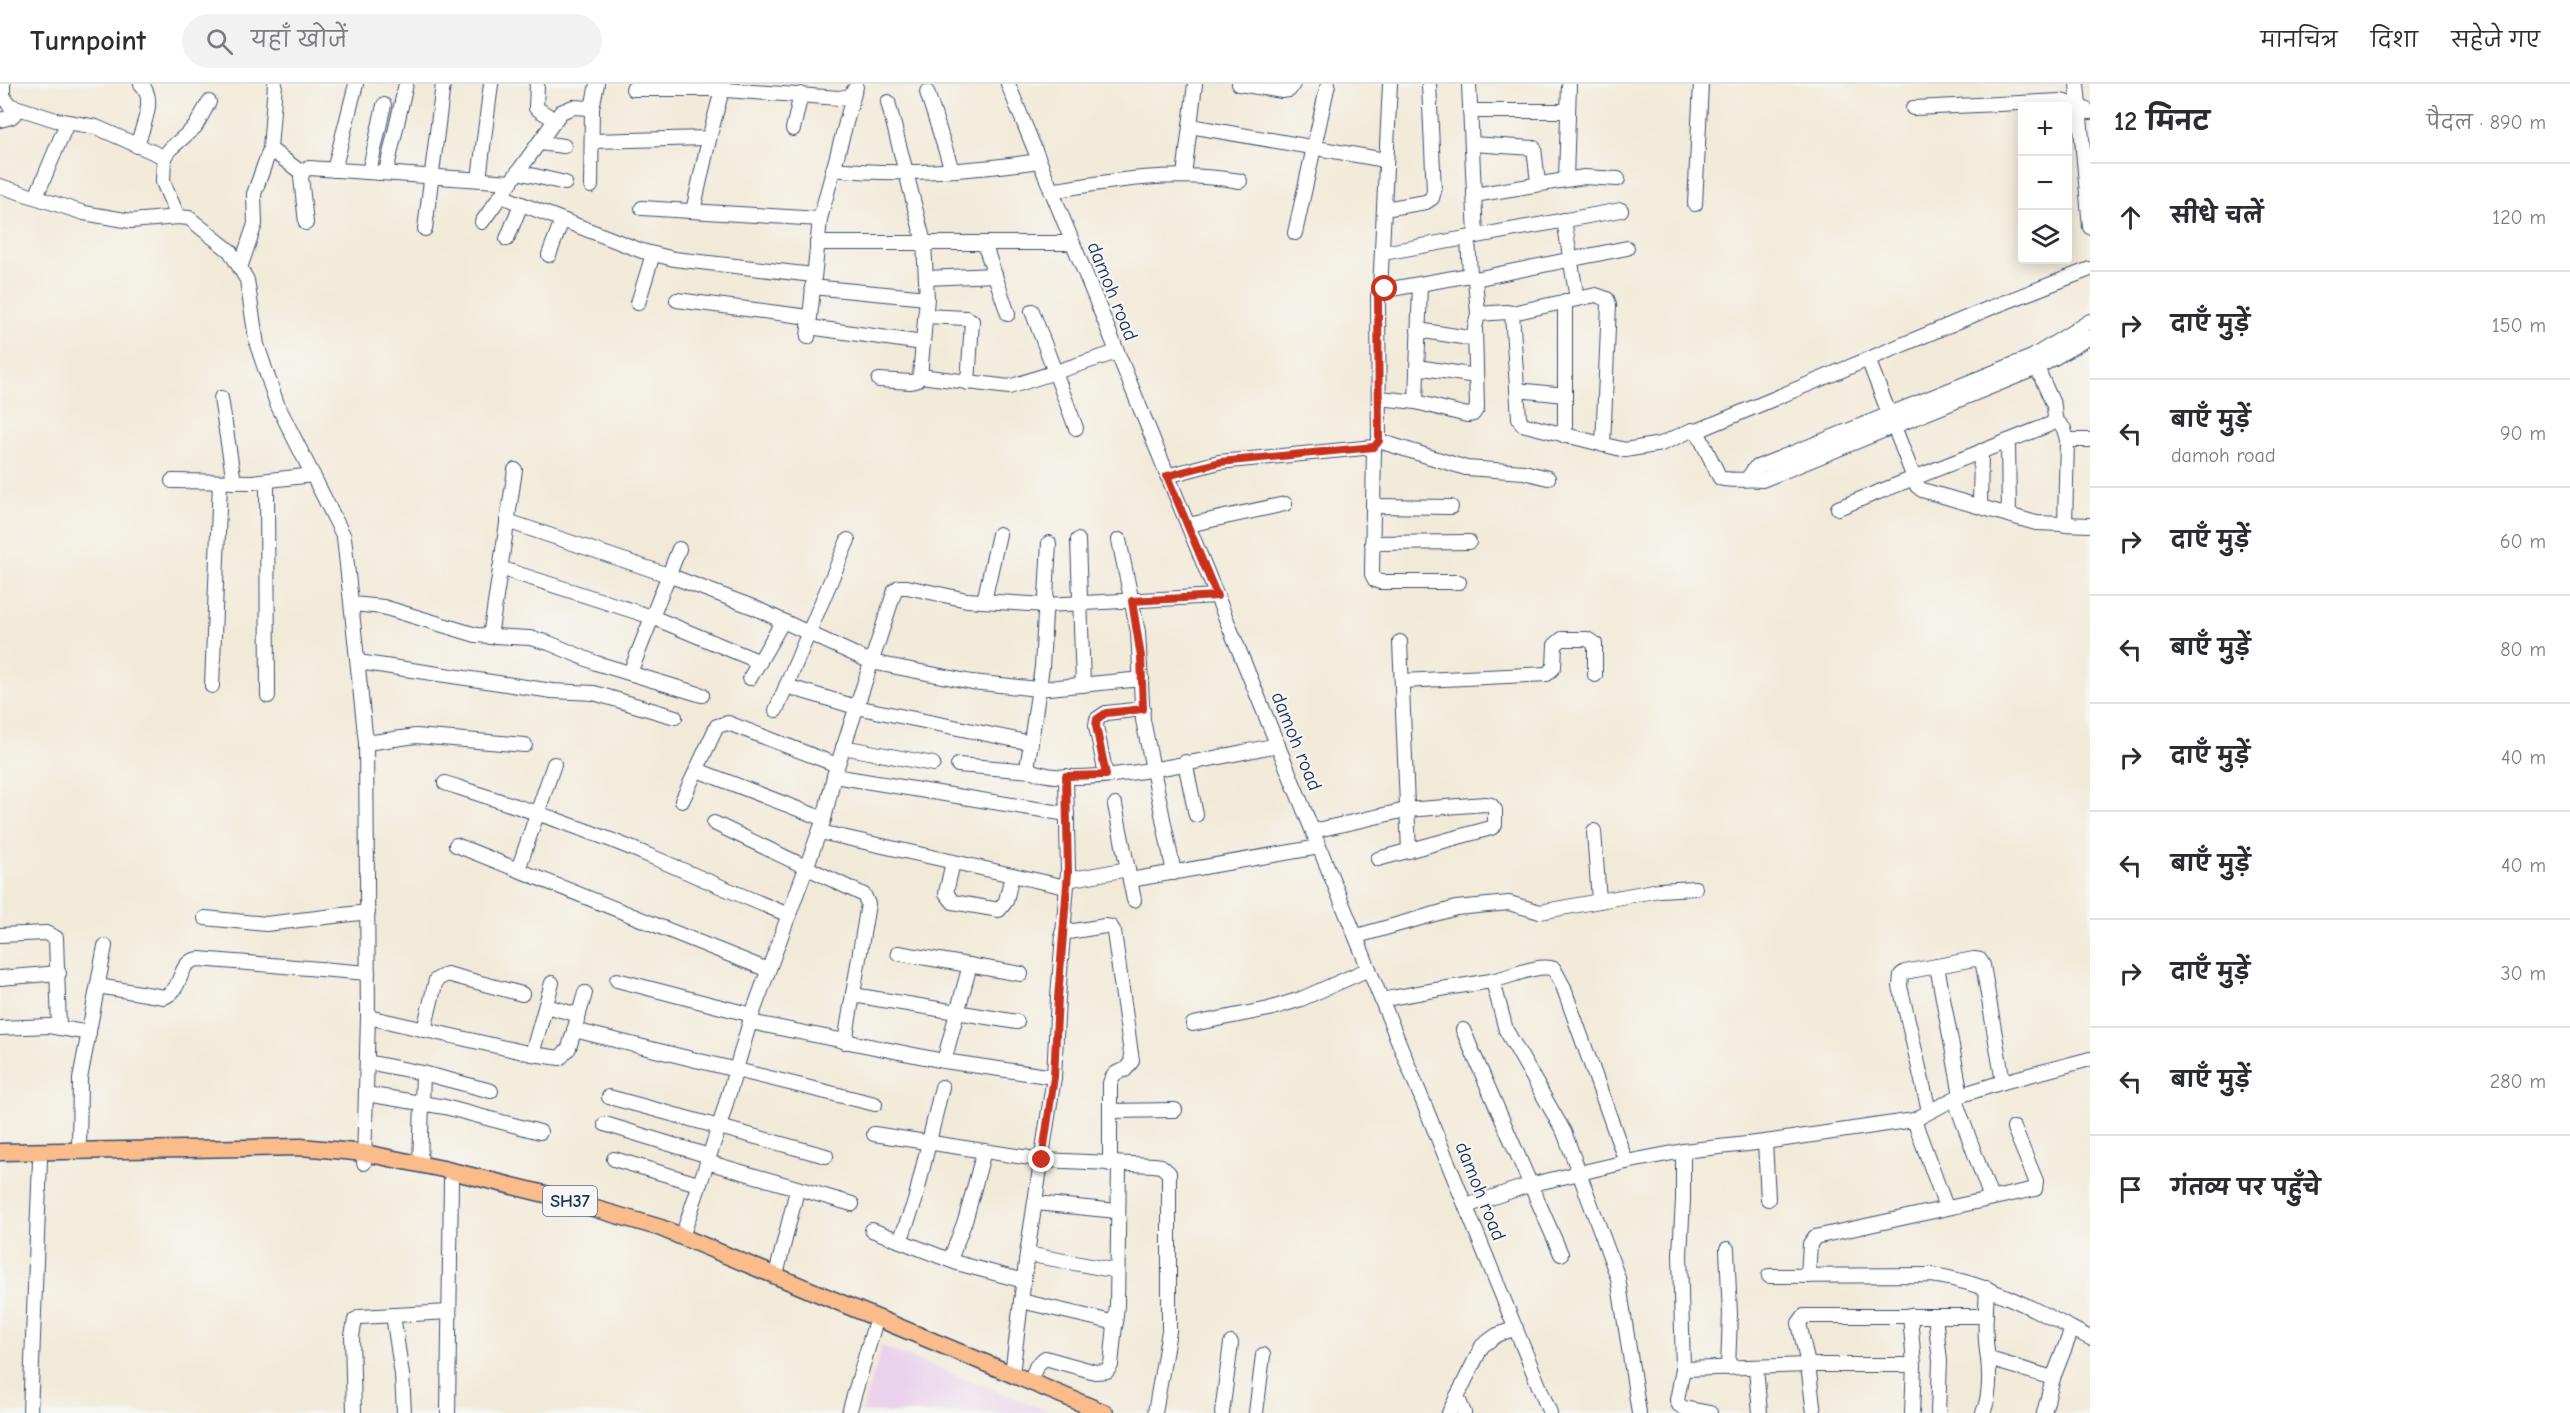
<!DOCTYPE html>
<html lang="hi">
<meta charset="utf-8">
<style>
body{margin:0;font-family:"Comic Neue","Playpen Sans Deva",sans-serif;background:#f2f2f3;color:#2b2b33}
.controls{position:absolute;right:18px;top:18px;display:grid;overflow:hidden;border-radius:6px;box-shadow:0 3px 15px #0003}
.controls button{width:54px;height:54px;display:grid;place-items:center;padding:0;border:0;border-bottom:2px solid #e1e1e2;background:#fff;color:#2b2b33;font:30px sans-serif}
.stop{position:absolute;width:18px;height:18px;margin:-14px;border:4px solid #c8321e;border-radius:50%;background:#fff}
.stop.end{background:#c8321e;border-color:#fff;box-shadow:0 2px 6px #0008}
.list{margin:0;padding:0;list-style:none}
h2{display:flex;justify-content:space-between;align-items:center;height:78px;margin:0;padding:0 24px;font-size:26px}
h2 small{font-size:20px;font-weight:400;color:#7c7c81}
.list li{display:grid;grid-template-columns:39px 1fr auto;gap:18px;align-items:center;box-sizing:border-box;height:108px;padding:0 24px;border-top:2px solid #e1e1e2}
.list b{display:block;font-size:22px;white-space:nowrap}
.list p{margin:0;font-size:20px;white-space:nowrap;color:#7c7c81}
.list em{font-size:20px;font-style:normal;color:#7c7c81}
.icon{flex:none;width:33px;height:33px;fill:none;stroke:currentColor;stroke-width:2;stroke-linecap:round;stroke-linejoin:round}
.map{position:relative;flex:none;width:2090px;height:1329px;overflow:hidden}
header{display:flex;align-items:center;gap:36px;box-sizing:border-box;height:84px;padding:0 30px;background:#fff;border-bottom:2px solid #e1e1e2}
header strong{font-size:28px}
nav{display:flex;gap:33px;margin-inline-start:auto;font-size:21px}
.search{width:420px;height:54px;background:#f2f2f3;display:flex;align-items:center;gap:15px;box-sizing:border-box;padding:0 21px;border-radius:33px;color:#7c7c81;font-size:22px}
main{display:flex}
aside{flex:1;background:#fff}
.map>svg:first-child{display:block}
.built{fill:#ead1ec}
.lines{fill:none;stroke-linecap:round;stroke-linejoin:round}
.minor-casing{stroke:#3b4b70;stroke-width:16}
.major-casing{stroke:#3b4b70;stroke-width:19}
.minor{stroke:#fff;stroke-width:14}
.major{stroke:#fabc8b;stroke-width:16}
.route{stroke:#c8321e;stroke-width:8}
.labels{text-anchor:middle;stroke-width:4.5;stroke-linejoin:round;paint-order:stroke}
.shield{fill:#f6f6f2;stroke:#5d6b8a;stroke-width:1.5}
.shield-label{font-size:18px;font-weight:bold;fill:#1b2f5e}
.street-label{font-size:20px;fill:#1b2f5e;stroke:#f6f6f2}
</style>
<header>
<strong>Turnpoint</strong>
<div class="search"><svg class="icon" aria-label="search" viewBox="0 0 24 24"><circle cx="10" cy="10" r="6"/><path d="M15 15l6 6"/></svg>यहाँ खोजें</div>
<nav><a>मानचित्र</a><a>दिशा</a><a>सहेजे गए</a></nav>
</header>
<main>
<div class="map">
<svg width="2090" height="1329" viewBox="0 0 2090 1329">
<rect width="100%" height="100%" fill="#f6f6f2"/>
<filter id="ink" filterUnits="userSpaceOnUse"><feTurbulence type="fractalNoise" baseFrequency=".0167" numOctaves="2"/><feDisplacementMap in="SourceGraphic" scale="12" xChannelSelector="R" yChannelSelector="G"/><feConvolveMatrix kernelMatrix="1 2 1 2 8 2 1 2 1" color-interpolation-filters="sRGB"/></filter>
<filter id="wash" filterUnits="userSpaceOnUse"><feTurbulence type="fractalNoise" baseFrequency=".008" numOctaves="4" result="noise"/><feDisplacementMap in="SourceGraphic" scale="24" xChannelSelector="R" yChannelSelector="G"/><feGaussianBlur stdDeviation="1.35" result="paint"/><feColorMatrix in="noise" values="0 0 0 0 0 0 0 0 0 0 0 0 0 0 0 0 0 1.4 0 .05"/><feComposite in="paint" operator="in"/></filter>
<g filter="url(#wash)">
<rect width="100%" height="100%" fill="#f2ead8"/>
<path class="built" d="M882 1262 1052 1329H862Z"/>
</g>
<g filter="url(#ink)">
<g class="lines">
<g class="minor-casing">
<g id="minor">
<path d="M3 0V11L9 21 56 36 96 43 164 73"/>
<path d="M275 0 270 65 302 89"/>
<path d="M1008 0 1550 1329"/>
<path d="M1239 0 1282 7 1289 6 1293 0"/>
<path d="M1469 0 1476 152"/>
<path d="M2077 0 2090 143"/>
<path d="M537 1 536 24 555 36"/>
<path d="M633 5H711L839 14 850 12 856 3"/>
<path d="M927 8 952 86"/>
<path d="M1913 24 2061 17 2079 22 2090 28"/>
<path d="M1470 27H1568"/>
<path d="M0 36 11 33 20 25"/>
<path d="M1190 42 1385 76"/>
<path d="M793 45 801 10"/>
<path d="M592 57 706 54 710 51 722 6"/>
<path d="M539 59 564 62"/>
<path d="M1472 60 1534 64 1538 99"/>
<path d="M137 62C142 43 157 15 141 0"/>
<path d="M833 85C902 92 971 87 1039 77"/>
<path d="M334 86 356 0"/>
<path d="M369 88 384 21"/>
<path d="M386 88 406 0"/>
<path d="M518 88 565 99"/>
<path d="M1184 92 1195 0"/>
<path d="M479 95 491 0"/>
<path d="M1566 95 1569 0"/>
<path d="M0 102 84 129 131 137 178 133 189 134 230 167 247 196 257 261 277 320 344 453 366 659 368 933 364 1079"/>
<path d="M591 102 592 24 597 0"/>
<path d="M1051 107C1115 96 1176 86 1240 97"/>
<path d="M1474 111 1584 93 1618 95"/>
<path d="M501 112 642 167 674 175 813 191"/>
<path d="M36 113 67 39"/>
<path d="M1695 120 1701 0"/>
<path d="M642 124 820 135"/>
<path d="M1384 125 1426 118 1432 114 1434 107 1429 0"/>
<path d="M693 127 710 51"/>
<path d="M178 133 163 98 164 73 170 65 195 43 209 18"/>
<path d="M1564 136 1577 215"/>
<path d="M482 138 561 28 573 23 592 24"/>
<path d="M306 139 301 93 304 86 309 84 511 98"/>
<path d="M425 145 443 0"/>
<path d="M1295 149 1328 0"/>
<path d="M1468 154 1470 191"/>
<path d="M507 155 521 120"/>
<path d="M817 159H1072"/>
<path d="M984 159 1008 230"/>
<path d="M1383 169 1621 126"/>
<path d="M549 171 562 136"/>
<path d="M240 184 255 140 254 110 270 65"/>
<path d="M926 194 995 191"/>
<path d="M1475 195 1627 164"/>
<path d="M812 203 927 214"/>
<path d="M1380 207 1390 0"/>
<path d="M677 216 809 233"/>
<path d="M1565 217V352"/>
<path d="M638 219 653 170"/>
<path d="M1032 227 1076 344"/>
<path d="M1512 229 1596 211 1607 215 1609 220 1603 361"/>
<path d="M925 232 966 234 972 237 968 299"/>
<path d="M809 243 923 259"/>
<path d="M1418 246 1475 255"/>
<path d="M808 253 820 135 854 9"/>
<path d="M1868 275 1917 402 1922 406 2036 439 2090 441"/>
<path d="M1417 283 1476 292"/>
<path d="M920 292 1009 303 1117 268"/>
<path d="M879 296 911 298 916 297 920 292 927 214 924 159 888 18"/>
<path d="M1517 306 1565 311"/>
<path d="M221 314 234 398"/>
<path d="M1380 314 1416 318 1467 331 1473 330 1477 324 1475 244 1478 230"/>
<path d="M1416 318 1420 201"/>
<path d="M2055 335 2064 345 2067 356 2065 441"/>
<path d="M1697 347 1990 224 2090 185"/>
<path d="M2067 356H2090"/>
<path d="M1379 357 1466 384 1524 388 1548 394"/>
<path d="M2008 357 2009 431"/>
<path d="M1374 363 1372 490 1375 496 1380 498H1459"/>
<path d="M1167 392 1219 378 1374 363 1379 357 1378 212 1380 207 1470 191 1475 195 1478 230 1507 228 1512 229 1519 334 1522 340 1625 366 1661 360 1692 346 1697 347 1720 394C1733 398 1748 394 1762 396L2037 284 2090 253"/>
<path d="M1748 394 1755 384 2032 273 2090 237"/>
<path d="M172 397 252 398 313 391"/>
<path d="M267 397 268 612"/>
<path d="M1373 422 1451 423"/>
<path d="M1980 422 1981 367"/>
<path d="M1838 424 2051 340 2055 335 2054 322 2034 277"/>
<path d="M507 437 668 491 753 523 871 578 972 598 1038 605 1142 595"/>
<path d="M1188 441 1285 420"/>
<path d="M1078 456 1083 601"/>
<path d="M1119 456 1138 548 1143 636 1174 789"/>
<path d="M1049 459 1042 583 1028 678V683L1032 687C1084 707 1219 672 1278 661"/>
<path d="M1372 459 1469 458"/>
<path d="M500 484 652 533 760 578"/>
<path d="M984 517 999 450"/>
<path d="M353 520 383 523 476 551 530 554 549 559 596 579 702 611"/>
<path d="M490 553 515 386"/>
<path d="M1400 558 1409 767"/>
<path d="M358 578 552 607 594 609 675 633"/>
<path d="M630 589 679 465"/>
<path d="M750 594 783 537"/>
<path d="M1402 597 1547 590 1554 583 1555 561 1562 555H1587L1595 560V591"/>
<path d="M212 602 220 398"/>
<path d="M786 602 856 623 1031 659"/>
<path d="M776 626 848 456"/>
<path d="M366 659 416 652 525 661"/>
<path d="M843 663 933 680"/>
<path d="M1185 678 1196 731"/>
<path d="M958 681 1032 687"/>
<path d="M697 686 824 735"/>
<path d="M1106 691 1096 642 1097 635 1106 629 1143 625"/>
<path d="M834 692 1067 730"/>
<path d="M445 699C516 722 589 745 657 775 701 794 744 813 789 831"/>
<path d="M682 717 717 642 728 639 837 681"/>
<path d="M1115 721 1134 816"/>
<path d="M714 739 864 811 868 820 845 958"/>
<path d="M1313 747 1406 726 1485 720 1491 721 1495 726V741L1491 744 1378 775"/>
<path d="M1594 747 1599 817"/>
<path d="M820 748 1066 803"/>
<path d="M456 761 768 886"/>
<path d="M953 778 946 809 953 818 999 826 1006 817 1012 791"/>
<path d="M518 786 554 680"/>
<path d="M1067 796 1128 785"/>
<path d="M1130 796 1319 763"/>
<path d="M205 834 266 840 368 828"/>
<path d="M1062 849 1105 842 1111 843 1114 848 1132 977 1125 986C1116 988 1113 990 1110 999V1080"/>
<path d="M0 851 46 849 56 854 59 944"/>
<path d="M1357 852 1456 824 1509 819 1540 828 1659 806 1695 804"/>
<path d="M898 869 1021 890"/>
<path d="M1937 882 1961 1011"/>
<path d="M0 894 59 889"/>
<path d="M617 896 752 931"/>
<path d="M1493 897 1506 946 1564 1048 1618 1194 1639 1329"/>
<path d="M98 902 164 913C185 905 176 877 199 875L368 889"/>
<path d="M853 911 1017 938"/>
<path d="M1382 916C1418 908 1454 903 1491 897 1508 894 1538 879 1554 885L1563 902 1626 1078"/>
<path d="M546 922 579 931"/>
<path d="M368 933 532 970 560 974 569 964 585 909"/>
<path d="M750 938 944 977 1054 993"/>
<path d="M1193 940 1269 925 1301 915 1369 885"/>
<path d="M0 944 49 942 89 949"/>
<path d="M424 946 436 896 447 890 522 910"/>
<path d="M574 946 875 1020"/>
<path d="M1463 946 1561 1170"/>
<path d="M532 970 552 899"/>
<path d="M944 977 970 881"/>
<path d="M367 978 423 989 491 1007"/>
<path d="M366 1010 445 1023 540 1048"/>
<path d="M609 1013 826 1072"/>
<path d="M1955 1016 1991 1114"/>
<path d="M1110 1027 1175 1026"/>
<path d="M1929 1027 1900 902 1901 891 1905 888 1974 875 1980 876 1983 881 2003 998"/>
<path d="M1914 1036 1946 1123"/>
<path d="M605 1040 709 1072"/>
<path d="M874 1050 1043 1076 1154 1081 1161 1082 1169 1089V1247L1155 1329"/>
<path d="M1765 1058 1768 1115"/>
<path d="M79 1067 80 995 105 862"/>
<path d="M1683 1067V1116L1680 1170 1683 1285 1677 1316 1679 1321 1684 1324 1710 1329"/>
<path d="M614 1075 698 1100"/>
<path d="M707 1078 852 1120"/>
<path d="M420 1080 423 989"/>
<path d="M1036 1119 1117 1127"/>
<path d="M1466 1122 1529 1101 1626 1078 1683 1067 1765 1058 1914 1036 1961 1011 2003 998 2090 975"/>
<path d="M872 1146 957 1179 1024 1197"/>
<path d="M682 1153 719 1043 752 931 824 735 834 692 895 506 899 503H907L967 516 1046 521 1217 512"/>
<path d="M900 1157 915 1117 942 1003"/>
<path d="M1727 1165 1730 1231 1728 1284"/>
<path d="M1027 1170 1117 1187"/>
<path d="M950 1176 966 1134 984 1067"/>
<path d="M776 1191 797 1106"/>
<path d="M1769 1192 1932 1191C1989 1199 2040 1228 2090 1254"/>
<path d="M1808 1192 1810 1160 1815 1153 2035 1105 2036 1097 2014 1044"/>
<path d="M1021 1217 1116 1239"/>
<path d="M393 1231 402 1291 404 1329"/>
<path d="M1910 1231 1914 1281 1912 1329"/>
<path d="M1935 1232 1940 1277 1938 1329"/>
<path d="M1989 1275 2053 1294"/>
<path d="M1756 1284 1760 1329"/>
<path d="M1683 1285 1808 1281H1914"/>
<path d="M1012 1290 1027 1170 1054 993 1058 913 1068 788 1066 692"/>
<path d="M1030 1297 1037 1281 1045 1274 1095 1288 1107 1287 1111 1281 1117 1221 1119 1081"/>
<path d="M1457 1312 1464 1329"/>
<path d="M30 1329 40 1077"/>
<path d="M354 1329 352 1252 355 1236 360 1233 449 1228"/>
<path d="M448 1329 451 1096"/>
<path d="M849 1329 874 1243"/>
<path d="M1222 1329 1231 1259"/>
<path d="M1256 1329 1263 1271"/>
<path d="M1449 1329 1482 1262 1497 1251 1516 1244"/>
<path d="M1814 1329 1808 1281 1799 1239 1804 1232H1986"/>
<path d="M1983 1329C1991 1310 1990 1287 1987 1267 1984 1247 1986 1225 1987 1204"/>
<path d="M2044 1329 2053 1294 2072 1245"/>
</g>
</g>
<g class="major-casing">
<path id="major" d="M0 1068 301 1063 365 1069 443 1085 545 1110 661 1144 1105 1329"/>
</g>
<use href="#minor" class="minor"/>
<use href="#major" class="major"/>
</g>
</g>
<g class="lines" filter="url(#ink)">
<path class="route" d="M1042 1076 1054 993 1058 914 1068 788 1066 692 1106 691 1096 642 1097 635 1106 629 1143 625 1141 573 1132 517 1217 512 1167 392 1220 378 1374 363 1379 357 1378 212 1380 207 1385 205"/>
</g>
<g class="labels">
<rect class="shield" x="543" y="1102" width="54" height="30" rx="4.5"/>
<g class="shield-label">
<text x="570" y="1123">SH37</text>
</g>
<g class="street-label">
<text transform="translate(1113 207) rotate(68)" y="7">damoh road</text>
<text transform="translate(1297 657) rotate(68)" y="7">damoh road</text>
<text transform="translate(1481 1107) rotate(68)" y="7">damoh road</text>
</g>
</g>
</svg>
<div class="controls">
<button>+</button>
<button>−</button>
<button><svg class="icon" aria-label="layers" viewBox="0 0 24 24"><path d="M12 4l9 5-9 5-9-5zM3 14l9 5 9-5"/></svg></button>
</div>
<div class="stop" style="left:1385px;top:205px"></div>
<div class="stop end" style="left:1042px;top:1076px"></div>
</div>
<aside>
<h2>12 मिनट<small>पैदल · 890 m</small></h2>
<ul class="list">
<li><svg class="icon" aria-label="ahead" viewBox="0 0 24 24"><path d="M12 20V5M6 11l6-6 6 6"/></svg><div><b>सीधे चलें</b></div><em>120 m</em></li>
<li><svg class="icon" aria-label="right" viewBox="0 0 24 24"><path d="M7 20v-9h11M14 6l5 5-5 5"/></svg><div><b>दाएँ मुड़ें</b></div><em>150 m</em></li>
<li><svg class="icon" aria-label="left" viewBox="0 0 24 24"><path d="M17 20v-9H6M10 6l-5 5 5 5"/></svg><div><b>बाएँ मुड़ें</b><p>damoh road</p></div><em>90 m</em></li>
<li><svg class="icon" aria-label="right" viewBox="0 0 24 24"><path d="M7 20v-9h11M14 6l5 5-5 5"/></svg><div><b>दाएँ मुड़ें</b></div><em>60 m</em></li>
<li><svg class="icon" aria-label="left" viewBox="0 0 24 24"><path d="M17 20v-9H6M10 6l-5 5 5 5"/></svg><div><b>बाएँ मुड़ें</b></div><em>80 m</em></li>
<li><svg class="icon" aria-label="right" viewBox="0 0 24 24"><path d="M7 20v-9h11M14 6l5 5-5 5"/></svg><div><b>दाएँ मुड़ें</b></div><em>40 m</em></li>
<li><svg class="icon" aria-label="left" viewBox="0 0 24 24"><path d="M17 20v-9H6M10 6l-5 5 5 5"/></svg><div><b>बाएँ मुड़ें</b></div><em>40 m</em></li>
<li><svg class="icon" aria-label="right" viewBox="0 0 24 24"><path d="M7 20v-9h11M14 6l5 5-5 5"/></svg><div><b>दाएँ मुड़ें</b></div><em>30 m</em></li>
<li><svg class="icon" aria-label="left" viewBox="0 0 24 24"><path d="M17 20v-9H6M10 6l-5 5 5 5"/></svg><div><b>बाएँ मुड़ें</b></div><em>280 m</em></li>
<li><svg class="icon" aria-label="arrive" viewBox="0 0 24 24"><path d="M6 21V4h12l-3 4 3 4H6"/></svg><div><b>गंतव्य पर पहुँचे</b></div></li>
</ul>
</aside>
</main>
